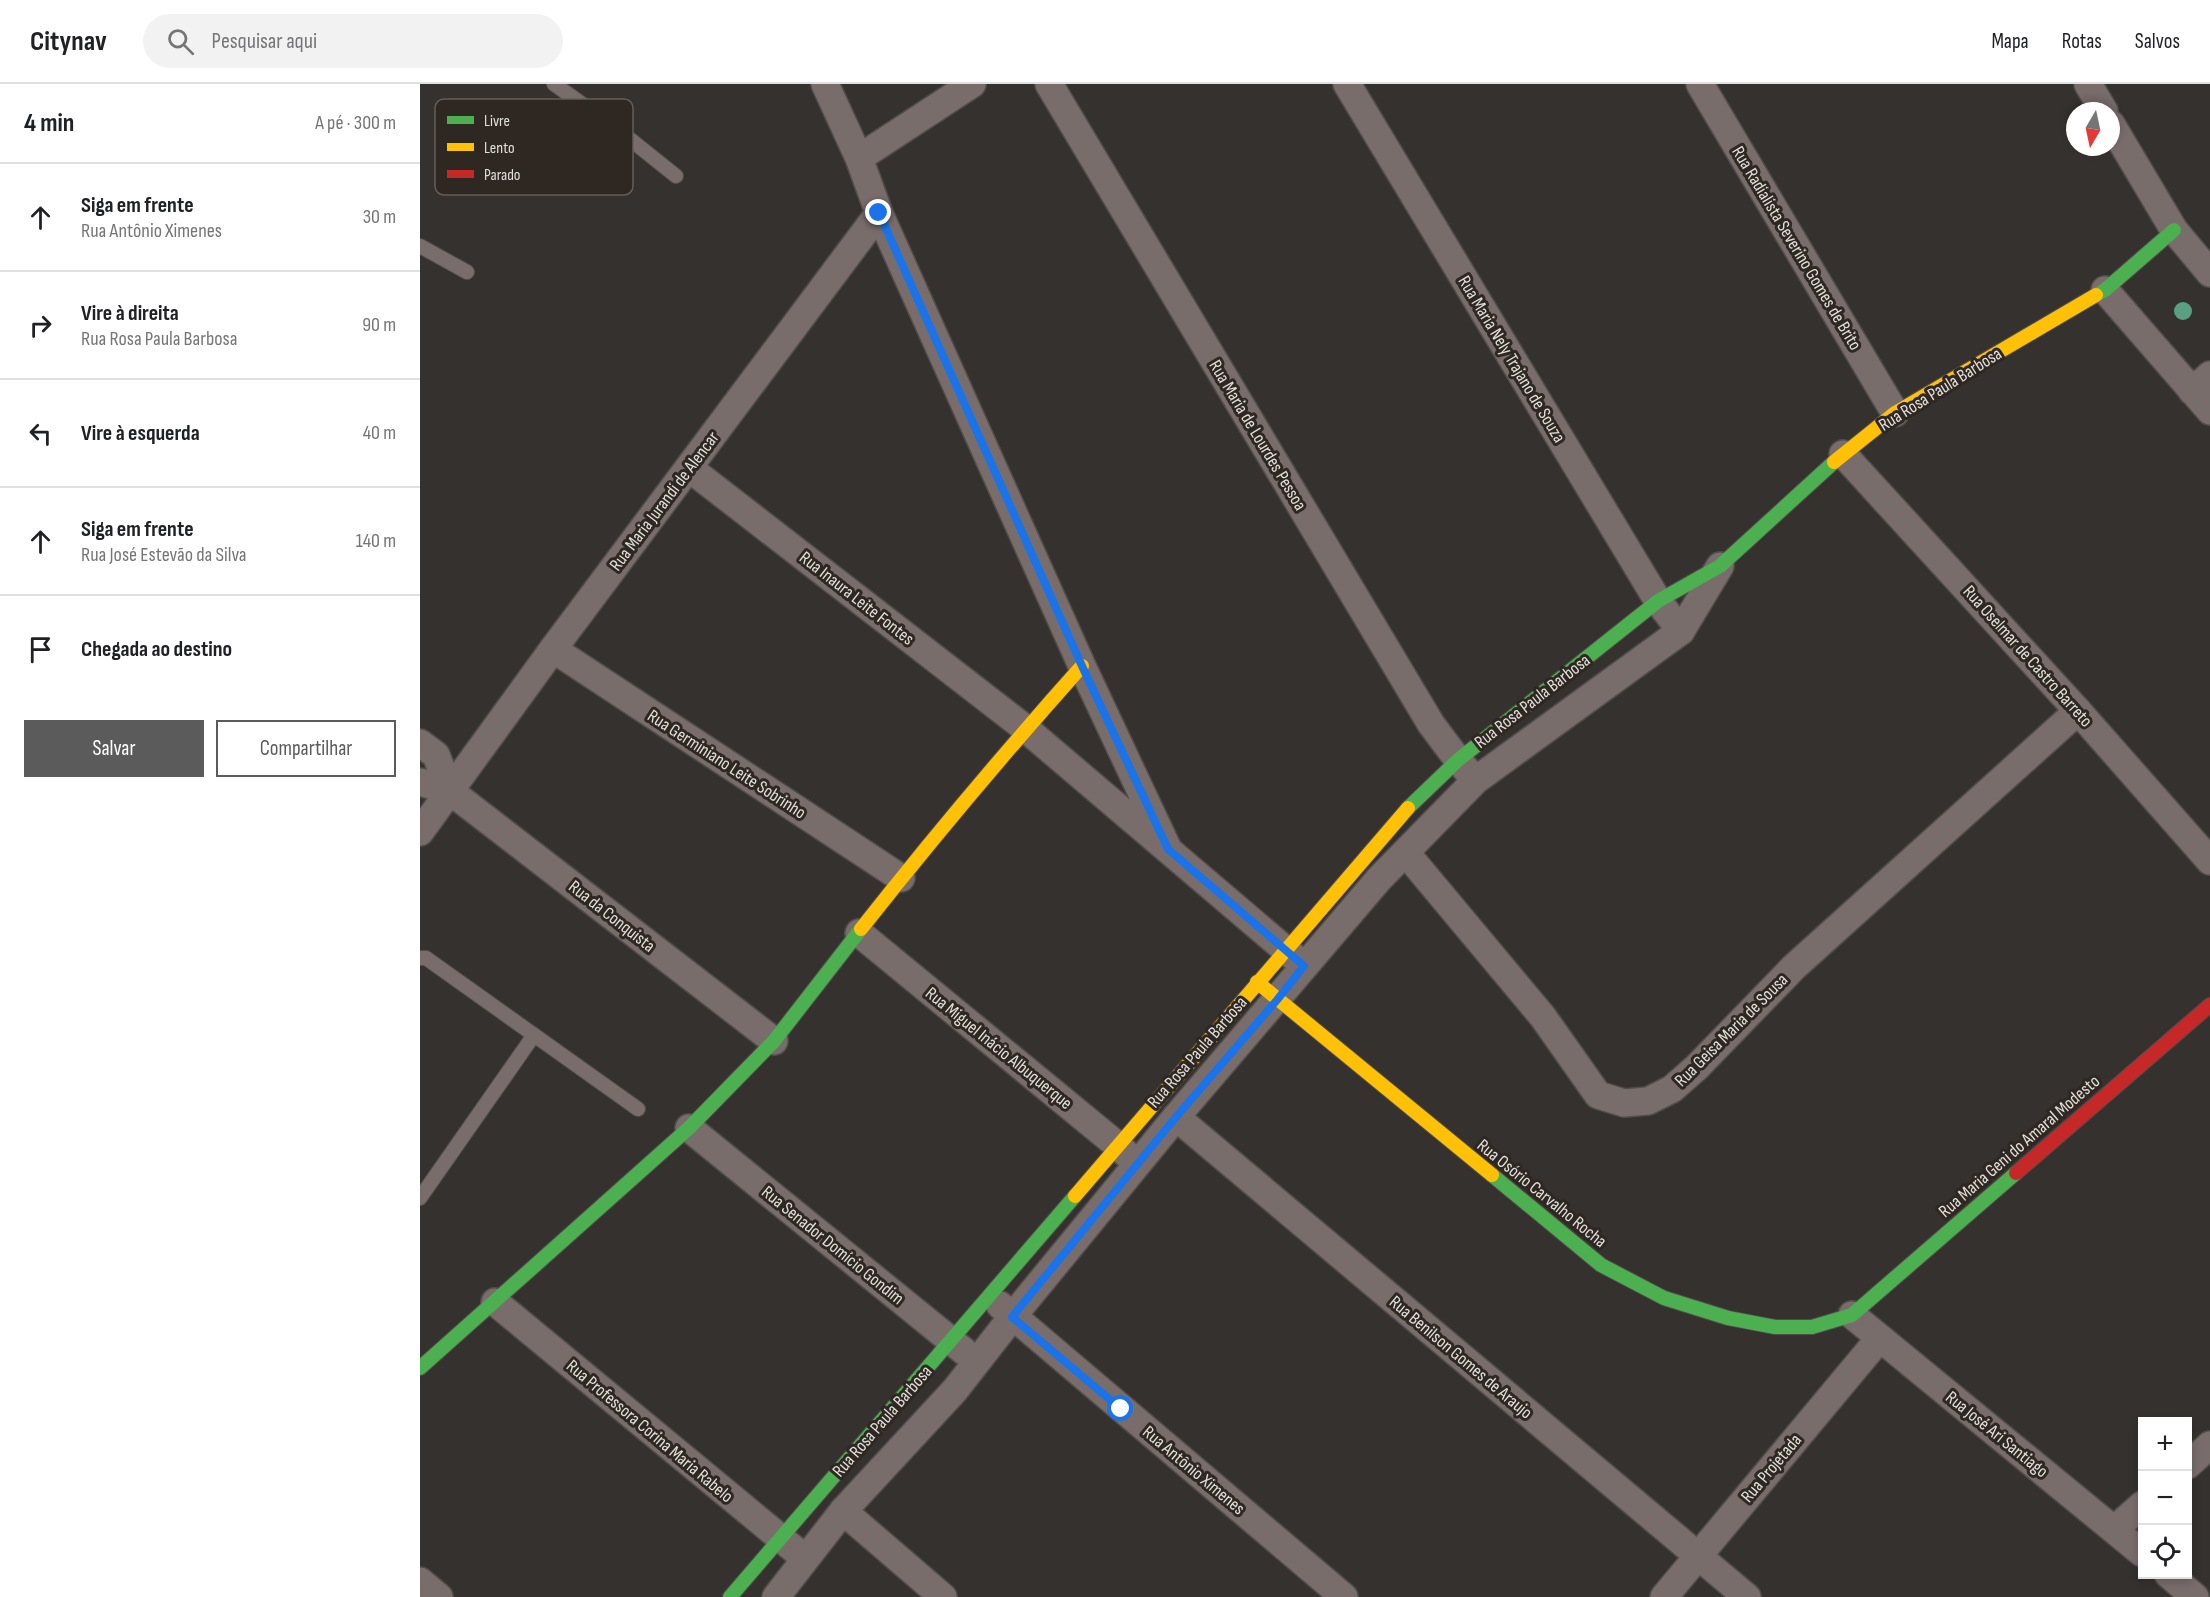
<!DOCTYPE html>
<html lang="pt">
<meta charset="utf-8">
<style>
body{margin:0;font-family:"Sofia Sans Condensed",sans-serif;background:#f2f2f2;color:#202124}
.controls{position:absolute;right:18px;bottom:18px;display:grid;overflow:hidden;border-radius:0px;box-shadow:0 3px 9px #0003}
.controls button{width:54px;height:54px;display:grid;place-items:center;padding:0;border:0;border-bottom:2px solid #e0e0e0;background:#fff;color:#202124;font:30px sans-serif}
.compass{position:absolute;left:1646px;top:18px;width:54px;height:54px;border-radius:50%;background:#fff;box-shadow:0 3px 9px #0003;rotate:189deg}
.stop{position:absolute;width:18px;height:18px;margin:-14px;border:4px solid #1a73e8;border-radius:50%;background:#fff}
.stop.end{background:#1a73e8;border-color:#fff;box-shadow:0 2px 6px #0008}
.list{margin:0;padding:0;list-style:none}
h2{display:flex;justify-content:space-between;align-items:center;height:78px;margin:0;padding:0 24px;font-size:26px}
h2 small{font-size:20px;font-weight:400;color:#757577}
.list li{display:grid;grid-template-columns:39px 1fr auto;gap:18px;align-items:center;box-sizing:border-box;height:108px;padding:0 24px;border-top:2px solid #e0e0e0}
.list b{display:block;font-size:22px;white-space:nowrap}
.list p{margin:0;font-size:20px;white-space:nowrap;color:#757577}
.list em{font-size:20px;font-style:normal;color:#757577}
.actions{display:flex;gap:12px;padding:18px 24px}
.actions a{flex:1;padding:14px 0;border:2px solid #5c5b5b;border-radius:0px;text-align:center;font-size:21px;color:#5c5b5b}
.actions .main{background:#5c5b5b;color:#fff}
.icon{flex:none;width:33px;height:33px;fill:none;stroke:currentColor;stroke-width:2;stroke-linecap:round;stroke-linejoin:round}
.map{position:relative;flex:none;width:1790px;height:1513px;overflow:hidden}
header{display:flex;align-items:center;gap:36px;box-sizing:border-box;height:84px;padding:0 30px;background:#fff;border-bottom:2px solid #e0e0e0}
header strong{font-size:28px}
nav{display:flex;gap:33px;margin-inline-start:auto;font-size:21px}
.search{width:420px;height:54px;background:#f2f2f2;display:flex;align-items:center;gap:15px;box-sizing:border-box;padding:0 21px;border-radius:33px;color:#757577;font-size:22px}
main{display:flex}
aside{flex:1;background:#fff}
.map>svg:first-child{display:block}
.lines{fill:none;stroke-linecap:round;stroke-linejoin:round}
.lane-casing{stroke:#504d4b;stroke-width:16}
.street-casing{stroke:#504d4b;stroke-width:30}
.fast-casing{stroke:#504d4b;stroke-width:16}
.slow-casing{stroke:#504d4b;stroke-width:16}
.jam-casing{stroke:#504d4b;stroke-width:16}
.lane{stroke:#796d6c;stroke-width:14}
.street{stroke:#796d6c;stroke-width:27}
.fast{stroke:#4caf50;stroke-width:14}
.slow{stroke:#ffc107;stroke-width:14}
.jam{stroke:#c62828;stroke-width:14}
.tree{fill:#58a07f}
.route{stroke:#1a73e8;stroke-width:8}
.labels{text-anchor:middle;stroke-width:6;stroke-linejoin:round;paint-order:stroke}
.street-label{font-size:18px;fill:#e3dfdb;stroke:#2e2722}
.key{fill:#2e2722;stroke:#645e5a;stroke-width:1.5}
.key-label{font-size:16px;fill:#e3dfdb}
</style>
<header>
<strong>Citynav</strong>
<div class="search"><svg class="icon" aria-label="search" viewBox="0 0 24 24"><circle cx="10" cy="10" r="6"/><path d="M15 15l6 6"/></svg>Pesquisar aqui</div>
<nav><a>Mapa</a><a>Rotas</a><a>Salvos</a></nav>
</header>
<main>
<aside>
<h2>4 min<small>A pé · 300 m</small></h2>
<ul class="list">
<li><svg class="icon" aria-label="ahead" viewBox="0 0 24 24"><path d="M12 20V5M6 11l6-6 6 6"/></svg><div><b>Siga em frente</b><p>Rua Antônio Ximenes</p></div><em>30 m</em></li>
<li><svg class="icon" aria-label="right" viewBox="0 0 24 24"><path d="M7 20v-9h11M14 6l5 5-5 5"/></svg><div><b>Vire à direita</b><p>Rua Rosa Paula Barbosa</p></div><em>90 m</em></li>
<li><svg class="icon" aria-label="left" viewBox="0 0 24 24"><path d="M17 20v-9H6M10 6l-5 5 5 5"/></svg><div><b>Vire à esquerda</b></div><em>40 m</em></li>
<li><svg class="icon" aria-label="ahead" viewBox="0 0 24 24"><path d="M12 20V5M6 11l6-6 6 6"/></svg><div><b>Siga em frente</b><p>Rua José Estevão da Silva</p></div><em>140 m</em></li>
<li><svg class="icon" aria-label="arrive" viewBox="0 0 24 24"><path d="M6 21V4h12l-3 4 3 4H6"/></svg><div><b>Chegada ao destino</b></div></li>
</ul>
<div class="actions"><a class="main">Salvar</a><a>Compartilhar</a></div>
</aside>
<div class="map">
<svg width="1790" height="1513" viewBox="0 0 1790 1513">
<rect width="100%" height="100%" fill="#35312e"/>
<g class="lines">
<g class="lane-casing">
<g id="lane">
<path d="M134 0 196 44 256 92"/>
<path d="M0 162 47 188"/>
<path d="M0 874H6L218 1025"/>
<path d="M0 1114 114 951"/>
</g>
</g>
<g class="street-casing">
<g id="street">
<path d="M405 0 439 74 459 129 662 582 748 765"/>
<path d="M629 0 1011 640 1038 676 1050 690"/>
<path d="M927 0 1238 517 1261 547"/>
<path d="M1280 0 1475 329"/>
<path d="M1668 0 1684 27"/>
<path d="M1691 40 1754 146 1790 189"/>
<path d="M439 74 552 0"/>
<path d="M1685 206 1790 327"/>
<path d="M1772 307 1790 291"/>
<path d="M1423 370 1658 627 1790 777"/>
<path d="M269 384 606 645 881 879"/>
<path d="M133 565 481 794"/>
<path d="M0 659 16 671 30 707"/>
<path d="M0 698 30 707 354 957"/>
<path d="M0 748 133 565 459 129"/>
<path d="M986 769 1123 933 1178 1011 1204 1019 1228 1017 1252 1005 1277 983 1374 883 1658 627"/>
<path d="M439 849 697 1061 713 1076"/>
<path d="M756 1033 1327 1513"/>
<path d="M269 1044 545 1268"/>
<path d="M75 1218 375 1466"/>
<path d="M580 1221 924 1513"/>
<path d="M1432 1231 1722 1469"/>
<path d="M1768 1381 1790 1361"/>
<path d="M423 1427 523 1513"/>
<path d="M1695 1445 1722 1421"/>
<path d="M1748 1490 1775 1513"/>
<path d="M0 1497 19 1513"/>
<path d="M356 1513 423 1427 535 1306 592 1233 756 1033 959 795 1056 696 1261 547 1300 482"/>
<path d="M1244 1513 1459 1255"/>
</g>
</g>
<g class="fast-casing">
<g id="fast">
<path d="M1676 211 1685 206 1754 146"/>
<path d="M988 724 1038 676 1238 517 1300 482 1414 378"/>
<path d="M1072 1091 1181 1181 1244 1214 1308 1234 1355 1243H1392L1432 1231 1596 1089"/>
<path d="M0 1284 269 1044 354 957 441 845"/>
<path d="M310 1513 655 1112"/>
</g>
</g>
<g class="slow-casing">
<g id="slow">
<path d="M1414 378 1475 329 1676 211"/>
<path d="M441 845C512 755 586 667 662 582"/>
<path d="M837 898 1072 1091"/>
<path d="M655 1112 988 724"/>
</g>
</g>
<g class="jam-casing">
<path id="jam" d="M1596 1089 1790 921"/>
</g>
<use href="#lane" class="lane"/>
<use href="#street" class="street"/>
<use href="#fast" class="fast"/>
<use href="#slow" class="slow"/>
<use href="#jam" class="jam"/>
</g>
<circle class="tree" cx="1763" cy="227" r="9"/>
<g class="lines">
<path class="route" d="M459 129 662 582 748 765 884 882 857 916 756 1033 592 1233 701 1325"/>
</g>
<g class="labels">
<g class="street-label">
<text transform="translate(1377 164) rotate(59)" y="6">Rua Radialista Severino Gomes de Brito</text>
<text transform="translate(1092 275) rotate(59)" y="6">Rua Maria Nely Trajano de Souza</text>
<text transform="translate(1520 305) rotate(-32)" y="6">Rua Rosa Paula Barbosa</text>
<text transform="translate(838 351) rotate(59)" y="6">Rua Maria de Lourdes Pessoa</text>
<text transform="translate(244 417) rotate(-53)" y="6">Rua Maria Jurandi de Alencar</text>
<text transform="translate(437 514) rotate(38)" y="6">Rua Inaura Leite Fontes</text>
<text transform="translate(1608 572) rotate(48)" y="6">Rua Oselmar de Castro Barreto</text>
<text transform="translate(1112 617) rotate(-38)" y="6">Rua Rosa Paula Barbosa</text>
<text transform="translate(307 680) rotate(33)" y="6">Rua Germiniano Leite Sobrinho</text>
<text transform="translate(192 832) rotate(38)" y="6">Rua da Conquista</text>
<text transform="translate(1311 946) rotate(-45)" y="6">Rua Geisa Maria de Sousa</text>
<text transform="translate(579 964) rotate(39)" y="6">Rua Miguel Inácio Albuquerque</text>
<text transform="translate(777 968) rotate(-49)" y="6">Rua Rosa Paula Barbosa</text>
<text transform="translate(1599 1062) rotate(-41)" y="6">Rua Maria Geni do Amaral Modesto</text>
<text transform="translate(1122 1109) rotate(39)" y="6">Rua Osório Carvalho Rocha</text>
<text transform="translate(413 1161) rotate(39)" y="6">Rua Senador Domício Gondim</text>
<text transform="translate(1041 1273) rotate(40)" y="6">Rua Benilson Gomes de Araujo</text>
<text transform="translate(462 1337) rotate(-49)" y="6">Rua Rosa Paula Barbosa</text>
<text transform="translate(230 1347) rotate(40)" y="6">Rua Professora Corina Maria Rabelo</text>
<text transform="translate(1577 1350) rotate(39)" y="6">Rua José Ari Santiago</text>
<text transform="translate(1351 1384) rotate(-50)" y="6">Rua Projetada</text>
<text transform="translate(774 1386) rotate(40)" y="6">Rua Antônio Ximenes</text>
</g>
</g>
<rect x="15" y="15" width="198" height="96" rx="9" class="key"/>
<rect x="27" y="32" width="27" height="8" fill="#4caf50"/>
<rect x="27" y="59" width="27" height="8" fill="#ffc107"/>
<rect x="27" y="86" width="27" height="8" fill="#c62828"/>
<g class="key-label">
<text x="64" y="42">Livre</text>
<text x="64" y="69">Lento</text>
<text x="64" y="96">Parado</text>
</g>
</svg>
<div class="controls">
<button>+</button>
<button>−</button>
<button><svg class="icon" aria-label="locate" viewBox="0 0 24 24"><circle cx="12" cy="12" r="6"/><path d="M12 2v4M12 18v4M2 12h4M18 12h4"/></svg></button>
</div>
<svg class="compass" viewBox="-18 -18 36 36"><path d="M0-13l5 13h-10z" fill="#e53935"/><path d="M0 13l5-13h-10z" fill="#757577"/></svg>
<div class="stop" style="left:701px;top:1325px"></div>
<div class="stop end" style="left:459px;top:129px"></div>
</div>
</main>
